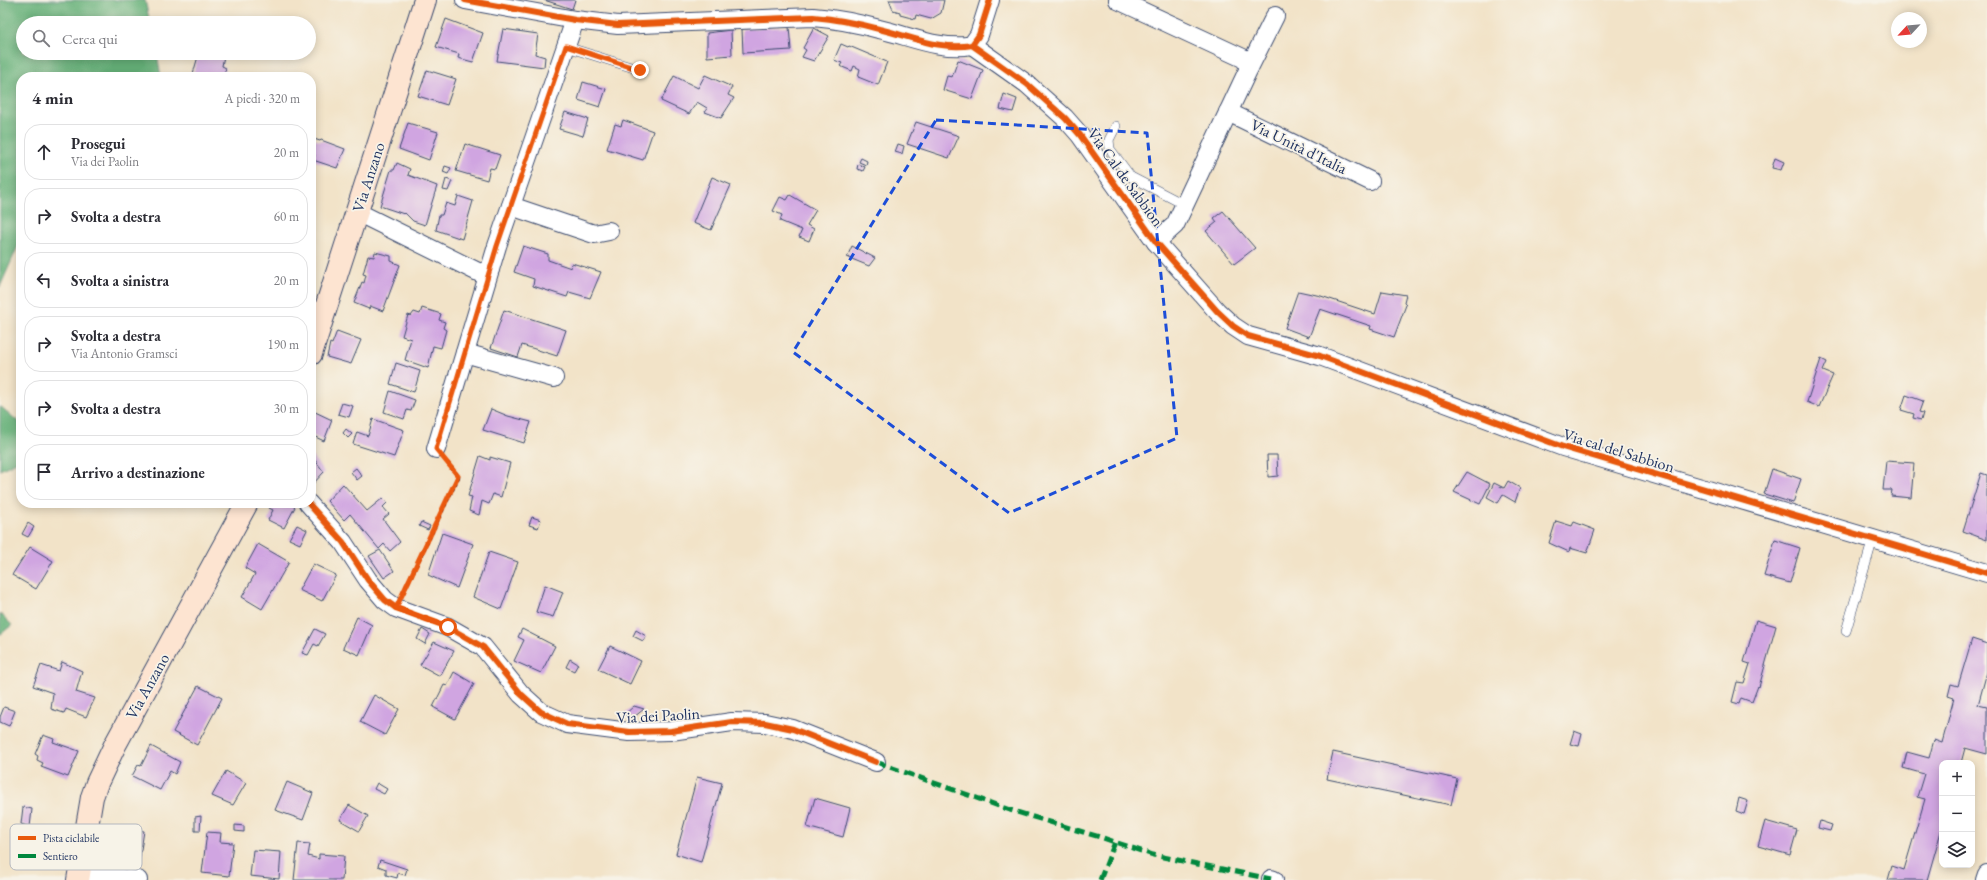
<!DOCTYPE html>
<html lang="it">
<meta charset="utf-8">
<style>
body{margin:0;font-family:"EB Garamond",serif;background:#f7f7f7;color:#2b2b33}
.controls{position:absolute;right:12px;bottom:12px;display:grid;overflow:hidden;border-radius:8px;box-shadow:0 2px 10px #0003}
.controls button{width:36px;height:36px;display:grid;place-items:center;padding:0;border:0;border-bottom:1px solid #e1e1e2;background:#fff;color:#2b2b33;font:20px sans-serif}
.compass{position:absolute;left:1891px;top:12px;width:36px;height:36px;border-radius:50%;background:#fff;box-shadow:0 2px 10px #0003;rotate:244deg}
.stop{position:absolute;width:12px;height:12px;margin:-9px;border:3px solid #ea580c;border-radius:50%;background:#fff}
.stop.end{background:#ea580c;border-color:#fff;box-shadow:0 1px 4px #0008}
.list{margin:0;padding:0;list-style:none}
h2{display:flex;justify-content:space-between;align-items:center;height:52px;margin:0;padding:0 16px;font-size:17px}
h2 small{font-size:13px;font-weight:400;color:#7c7c81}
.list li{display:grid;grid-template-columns:26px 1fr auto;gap:12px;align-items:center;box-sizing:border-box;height:56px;margin:0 8px 8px;padding:0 8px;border:1px solid #e1e1e2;border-radius:16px}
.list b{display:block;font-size:15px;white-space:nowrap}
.list p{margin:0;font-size:13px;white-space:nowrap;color:#7c7c81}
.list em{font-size:13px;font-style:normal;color:#7c7c81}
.icon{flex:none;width:22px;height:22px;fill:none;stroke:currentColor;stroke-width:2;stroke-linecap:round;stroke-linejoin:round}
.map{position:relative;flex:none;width:1987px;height:880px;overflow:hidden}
.search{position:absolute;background:#fff;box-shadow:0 2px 10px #0003;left:16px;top:16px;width:300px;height:44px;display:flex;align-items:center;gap:10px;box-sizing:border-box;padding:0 14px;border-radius:22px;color:#7c7c81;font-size:15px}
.panel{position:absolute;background:#fff;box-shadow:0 2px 10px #0003;left:16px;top:72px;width:300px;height:436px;border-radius:16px}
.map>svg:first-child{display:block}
.forest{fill:#65b078;stroke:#40706b}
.building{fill:#d0a5e1}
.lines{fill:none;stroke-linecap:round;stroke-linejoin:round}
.lane-casing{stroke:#3b4a6e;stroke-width:10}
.street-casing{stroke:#3b4a6e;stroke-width:20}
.secondary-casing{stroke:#3b4a6e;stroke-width:24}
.path{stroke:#3b4a6e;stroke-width:2.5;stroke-dasharray:3 3;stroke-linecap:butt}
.lane{stroke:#fff;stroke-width:9}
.street{stroke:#fff;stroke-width:18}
.secondary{stroke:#fde4d1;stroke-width:22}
.quiet{stroke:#00873e;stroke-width:5;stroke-dasharray:10 5;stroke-linecap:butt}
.cycleway-casing{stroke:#f7f3e8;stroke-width:8}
.cycleway{stroke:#e8590c;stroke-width:6}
.route{stroke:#ea580c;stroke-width:5}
.marked{fill:none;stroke:#1d4ed8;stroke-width:3;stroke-dasharray:8 5;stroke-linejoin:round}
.labels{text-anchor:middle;stroke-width:3.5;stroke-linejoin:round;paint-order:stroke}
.street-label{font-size:16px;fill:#1b2f5e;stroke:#f7f3e8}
.key{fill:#f7f3e8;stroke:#b5b8bf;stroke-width:1}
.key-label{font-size:11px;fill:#1b2f5e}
</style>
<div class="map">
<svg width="1987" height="880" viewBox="0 0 1987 880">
<rect width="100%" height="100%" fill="#f7f3e8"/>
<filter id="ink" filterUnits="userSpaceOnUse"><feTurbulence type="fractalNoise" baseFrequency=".025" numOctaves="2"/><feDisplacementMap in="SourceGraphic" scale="8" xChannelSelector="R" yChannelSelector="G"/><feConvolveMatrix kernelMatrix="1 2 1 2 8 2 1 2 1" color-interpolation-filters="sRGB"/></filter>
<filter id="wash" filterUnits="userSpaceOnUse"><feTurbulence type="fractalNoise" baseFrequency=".012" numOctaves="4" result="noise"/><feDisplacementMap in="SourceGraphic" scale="16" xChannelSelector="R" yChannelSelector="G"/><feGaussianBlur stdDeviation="0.9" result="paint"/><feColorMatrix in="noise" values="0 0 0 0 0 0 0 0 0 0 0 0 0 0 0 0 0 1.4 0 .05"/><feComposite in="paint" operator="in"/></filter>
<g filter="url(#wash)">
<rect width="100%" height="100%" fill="#f2e3c8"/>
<g class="forest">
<path d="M0 0H145L150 23H23V53H157L161 77H21V239L0 287Z"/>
<path d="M0 406 21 424 20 460 0 470Z"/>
<path d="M0 613 12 625 1 634H0Z"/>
</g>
<g id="blocks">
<g class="building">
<path d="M544 0H575L572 9Z"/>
<path d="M889 0H944L941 13 931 19 916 15 915 19 900 15V12L893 10Z"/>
<path d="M446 19 483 33 473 62 458 58 459 54 436 47Z"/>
<path d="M789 27 791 50 743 53 742 29Z"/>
<path d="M814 28 829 36 814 61 802 57 806 50 803 48Z"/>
<path d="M503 29 538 34 535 54 545 57 544 67 497 61Z"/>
<path d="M731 30 732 55 707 57V33Z"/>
<path d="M841 44 848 47 849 46 887 62 878 85 858 77 860 69 854 66 852 71 840 66 842 63 834 60Z"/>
<path d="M199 53H216L224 56 222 66 226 68 223 77H192Z"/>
<path d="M958 60 983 70 972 99 943 90 947 76 952 77Z"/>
<path d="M427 70 456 79 447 105 418 96Z"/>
<path d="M705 75 732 87 728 95 734 98 721 118 705 112 707 108 697 102 689 114 661 101 674 76 698 88Z"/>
<path d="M583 82 606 89 600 107 578 100Z"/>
<path d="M1004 94 1017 99 1013 112 1000 109Z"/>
<path d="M565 112 588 119 583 136 559 129Z"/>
<path d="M623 120 653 131 643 160 607 149 615 124 621 126Z"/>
<path d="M916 122 959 136 949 158 907 144Z"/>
<path d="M408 123 438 132 429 160 399 149Z"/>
<path d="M314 139 320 141 321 140 345 149 337 168 313 160 315 155 311 154V146Z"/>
<path d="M465 144 500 155 495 169 490 168 487 180 456 171Z"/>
<path d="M898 144 904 146 902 154 895 152Z"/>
<path d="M861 158 867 161 866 165 859 162Z"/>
<path d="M1775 158 1784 162 1781 170 1772 168Z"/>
<path d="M397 163 410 169 408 175 437 186 425 225 413 221 405 213 404 214 380 206 391 170H394Z"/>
<path d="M858 164 865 167 863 171 857 169Z"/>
<path d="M445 166 451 168 448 174 443 172Z"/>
<path d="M712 177 731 185 711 230 693 223Z"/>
<path d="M446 179 452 181 448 191 443 190Z"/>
<path d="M790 195 816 210 807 225 814 229 809 241 799 237 802 230 780 221 782 215 773 211 780 197 787 200Z"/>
<path d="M458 196 473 201 462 239 436 230 439 215H442L446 203 455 206Z"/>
<path d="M1223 211 1255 248 1234 264 1206 231 1217 222 1214 218Z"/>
<path d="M523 246 548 254V260L571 268 572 263 601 272 590 298 569 292 567 297 533 286 534 279 514 272Z"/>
<path d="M852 246 875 258 869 266 847 257Z"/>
<path d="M375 252 391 256V261L400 265 383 311 370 306 369 309 354 303 362 282 364 283 366 275 363 274 368 256 374 257Z"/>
<path d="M1298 291 1321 296 1375 314 1382 291 1406 295 1404 303 1406 305 1394 337 1370 329 1371 326 1320 309 1309 337 1285 328Z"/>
<path d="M422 308 441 314 439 320 445 322 443 328 446 330 441 348 433 346 428 368 405 360 411 339 402 336 408 315 411 316 414 312 420 314Z"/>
<path d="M504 310 566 330 557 356 522 345 518 357 491 348Z"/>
<path d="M337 331 361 340 351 364 327 357 330 343 332 344Z"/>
<path d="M1821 359 1827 362 1823 371 1833 375 1819 407 1807 402Z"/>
<path d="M396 363 420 371 414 392 390 384Z"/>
<path d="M390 391 415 400 411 411 407 410 404 419 384 412Z"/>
<path d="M1906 395 1923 401 1919 412 1923 413 1921 420 1913 418 1914 414 1901 410Z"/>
<path d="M342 403 353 406 349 417 338 414Z"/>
<path d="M491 409 508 416 531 422 524 443 483 430Z"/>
<path d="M311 410 332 420 324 441 311 435Z"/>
<path d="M373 419 404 430 394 457 353 444 357 432 368 436Z"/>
<path d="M346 429 352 434 348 438 343 433Z"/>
<path d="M311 455 324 472 312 485 311 484Z"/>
<path d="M1267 455H1277L1278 476 1268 477Z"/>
<path d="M480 456 490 460V457L510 463 501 497 493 494 489 504 482 501 479 515 469 511 472 497 468 496Z"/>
<path d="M1886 461 1914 463 1911 498 1891 496 1892 490H1883Z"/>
<path d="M356 468 362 476 357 480 351 472Z"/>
<path d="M1772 469 1801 479 1793 503 1764 494Z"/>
<path d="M1467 472 1490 484 1480 504 1454 492Z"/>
<path d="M1981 473 1987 475V540L1963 531Z"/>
<path d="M1508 481 1520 488 1515 502 1503 495 1498 503 1487 497 1494 483 1504 488Z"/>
<path d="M343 484 367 511 383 498 387 503 383 507 389 514 383 519 400 542 390 551 384 544 379 549 350 514 344 520 327 501Z"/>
<path d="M271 503H288L295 507 284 528 268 520 273 510 269 508Z"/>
<path d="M532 517 541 520 538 528 529 525Z"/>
<path d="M1556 521 1572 526 1574 522 1595 530 1587 553 1570 548 1569 552 1549 543Z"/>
<path d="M421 522 430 526 428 530 419 526Z"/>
<path d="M28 523 34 527 28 537 22 534Z"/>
<path d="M297 525 307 530 300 544 289 539Z"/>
<path d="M442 533 473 544 457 588 428 575Z"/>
<path d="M1775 540 1800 548 1790 583 1764 576Z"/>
<path d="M258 544 289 562 262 609 242 597 255 574 245 568Z"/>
<path d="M30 547 53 561 36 589 12 575Z"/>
<path d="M380 550 394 571 384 578 369 556Z"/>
<path d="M489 552 518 562 501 609 473 597Z"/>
<path d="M313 564 336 575 322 601 299 590Z"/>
<path d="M545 585 563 592 553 617 536 612Z"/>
<path d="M357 617 372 625 359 655 343 648Z"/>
<path d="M1756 620 1776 626 1759 687 1758 686 1752 702 1741 698 1739 704 1732 702 1737 682 1744 683 1750 664 1744 662Z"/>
<path d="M315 629 325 634 318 646 314 644 308 655 302 653Z"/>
<path d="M422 629 430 634 425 644 417 639Z"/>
<path d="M522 629 555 646 541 673 514 661 524 640 518 637Z"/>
<path d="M636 630 646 636 643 641 633 636Z"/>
<path d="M1972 639 1987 644V672L1978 705 1987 707V754L1965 748 1961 763H1942V828L1927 880H1888L1892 866 1904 870 1925 799 1917 797 1924 774 1903 768 1907 752 1929 758 1934 740 1942 743 1954 698 1948 696 1951 684 1958 686Z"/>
<path d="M434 642 454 651 440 676 420 665Z"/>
<path d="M610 646 641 661 630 684 598 669Z"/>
<path d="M570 659 578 664 574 671 566 667Z"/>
<path d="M62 662 82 671 76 692 95 698 86 717 66 709 64 713 51 709 53 693 33 686 41 665 59 671Z"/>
<path d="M454 672 474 684 455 719 433 707 444 685 447 686Z"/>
<path d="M198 686 222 698 197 745 173 732Z"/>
<path d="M374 695 399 709 385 735 360 722Z"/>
<path d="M634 706 644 709 634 717 624 715Z"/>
<path d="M4 707 15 711 9 726 0 722V717Z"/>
<path d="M1574 731 1582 734 1579 746 1570 744Z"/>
<path d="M43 735 54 739 53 742 79 751 68 777 41 767 43 763 37 760 38 756 35 754Z"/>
<path d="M151 746 180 762 175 774 170 771 160 790 132 776 138 765 141 766Z"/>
<path d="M1333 752 1457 779 1451 805 1327 779Z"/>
<path d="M226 771 246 783 233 805 212 796Z"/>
<path d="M697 777 722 783 701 862 676 854Z"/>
<path d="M287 782 313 793 303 820 275 810Z"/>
<path d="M377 783 387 789 384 794 374 789Z"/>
<path d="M815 798 850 808 843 837 807 827Z"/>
<path d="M1739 798 1748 801 1744 814 1736 811Z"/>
<path d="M349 805 368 816 359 831 340 820Z"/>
<path d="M23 807 32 809 30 827 21 824Z"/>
<path d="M201 816 200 831H195V817Z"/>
<path d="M1765 821 1797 830 1790 855 1758 846Z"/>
<path d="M1820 821 1832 825 1830 831 1818 828Z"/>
<path d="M235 825 244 826V832L235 831Z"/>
<path d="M119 827 144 831 139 862 112 859Z"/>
<path d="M207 832 221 833 220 842 233 843 229 876 202 873Z"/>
<path d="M298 843 310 844 308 856 319 859V854L344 856 342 880H294Z"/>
<path d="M253 850 281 852 279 879 250 876Z"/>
<path d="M380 860 407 869 405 875 398 873 397 878 386 875V869L378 866Z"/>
</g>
</g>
</g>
<g filter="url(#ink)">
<use href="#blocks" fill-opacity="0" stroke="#3b4a6e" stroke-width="1"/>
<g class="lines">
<g class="lane-casing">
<g id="lane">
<path d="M567 47 640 70"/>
<path d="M1116 126 1109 140 1110 149 1131 177 1185 205"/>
<path d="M1846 631 1873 539"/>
</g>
</g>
<g class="street-casing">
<g id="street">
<path d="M465 0 575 20 618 25 813 17C836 19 857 23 879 29 910 36 941 51 972 45L979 35 990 0"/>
<path d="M1118 0 1245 59 1249 68 1175 225 1156 242"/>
<path d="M972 45 1027 84 1065 118 1080 135 1156 242 1217 311 1233 326 1248 336 1320 356 1563 447 1987 573"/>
<path d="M1249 68 1275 16"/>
<path d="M1228 112 1370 181"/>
<path d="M511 206 594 234 609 231"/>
<path d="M357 212 480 273 490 269"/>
<path d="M465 353 554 378"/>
<path d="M436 449 497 246 575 20"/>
<path d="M308 503 343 542 368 580 385 600 396 608 448 627 483 647 521 694 541 712 567 724 629 732 671 731 732 722 765 723 793 729 876 762"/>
<path d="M79 873 138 880"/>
<path d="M1271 879 1274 880"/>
<path d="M1985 880 1987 874"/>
</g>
</g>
<g class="secondary-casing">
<g id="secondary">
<path d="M311 354 425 0"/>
<path d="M78 880 92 797 97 783 115 745 247 503"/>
</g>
</g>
<path class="path" d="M403 593 459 477 446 461"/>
<use href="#lane" class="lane"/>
<use href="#street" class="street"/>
<use href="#secondary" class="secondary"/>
<g class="quiet">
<path d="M876 762 1010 810 1103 838 1153 855 1271 879"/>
<path d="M1100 880 1115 842"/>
</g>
<g class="cycleway-casing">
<g id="cycleway">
<path d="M465 0 575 20 618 25 813 17C836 19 857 23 879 29 910 36 941 51 972 45L979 35 990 0"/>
<path d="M972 45 1027 84 1065 118 1080 135 1156 242 1217 311 1233 326 1248 336 1320 356 1563 447 1987 573"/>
<path d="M308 503 343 542 368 580 385 600 396 608 448 627 483 647 521 694 541 712 567 724 629 732 671 731 732 722 765 723 793 729 876 762"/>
</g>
</g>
<use href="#cycleway" class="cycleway"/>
</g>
</g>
<g class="lines" filter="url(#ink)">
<path class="route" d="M448 627 396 608 458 476 436 449 497 246 566 46 640 70"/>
</g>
<path class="marked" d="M936 120 1147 133 1177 438 1009 513 793 352Z"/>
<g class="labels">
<g class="street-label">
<text transform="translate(1299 146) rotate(26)" y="6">Via Unità d'Italia</text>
<text transform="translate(368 177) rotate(-72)" y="6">Via Anzano</text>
<text transform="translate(1126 177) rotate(54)" y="6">Via Cal de Sabbion</text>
<text transform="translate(1619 450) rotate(17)" y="6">Via cal del Sabbion</text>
<text transform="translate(147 686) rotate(-61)" y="6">Via Anzano</text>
<text transform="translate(658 715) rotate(-3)" y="6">Via dei Paolin</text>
</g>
</g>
<rect x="10" y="824" width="132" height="46" rx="6" class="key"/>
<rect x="18" y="836" width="18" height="4" fill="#e8590c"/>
<rect x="18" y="854" width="18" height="4" fill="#00873e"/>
<g class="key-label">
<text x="43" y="842">Pista ciclabile</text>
<text x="43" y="860">Sentiero</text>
</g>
</svg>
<div class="controls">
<button>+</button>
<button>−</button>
<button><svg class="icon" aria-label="layers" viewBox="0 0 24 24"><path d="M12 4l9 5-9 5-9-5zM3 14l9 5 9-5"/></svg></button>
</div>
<svg class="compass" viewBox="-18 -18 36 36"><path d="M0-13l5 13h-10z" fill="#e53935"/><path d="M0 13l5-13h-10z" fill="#7c7c81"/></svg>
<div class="stop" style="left:448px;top:627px"></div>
<div class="stop end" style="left:640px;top:70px"></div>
<div class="search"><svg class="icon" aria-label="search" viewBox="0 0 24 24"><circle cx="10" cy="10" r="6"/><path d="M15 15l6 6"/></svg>Cerca qui</div>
<section class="panel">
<h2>4 min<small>A piedi · 320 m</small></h2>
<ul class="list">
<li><svg class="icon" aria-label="ahead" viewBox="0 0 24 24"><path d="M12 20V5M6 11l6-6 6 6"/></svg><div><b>Prosegui</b><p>Via dei Paolin</p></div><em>20 m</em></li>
<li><svg class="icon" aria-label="right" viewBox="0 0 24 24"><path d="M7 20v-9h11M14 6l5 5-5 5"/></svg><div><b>Svolta a destra</b></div><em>60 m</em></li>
<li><svg class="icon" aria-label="left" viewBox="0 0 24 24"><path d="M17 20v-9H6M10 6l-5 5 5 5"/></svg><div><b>Svolta a sinistra</b></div><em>20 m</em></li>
<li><svg class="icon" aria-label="right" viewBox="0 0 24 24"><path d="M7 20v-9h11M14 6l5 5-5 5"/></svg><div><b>Svolta a destra</b><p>Via Antonio Gramsci</p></div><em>190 m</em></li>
<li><svg class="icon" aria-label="right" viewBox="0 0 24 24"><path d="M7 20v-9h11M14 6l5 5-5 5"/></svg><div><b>Svolta a destra</b></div><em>30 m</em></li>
<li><svg class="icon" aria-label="arrive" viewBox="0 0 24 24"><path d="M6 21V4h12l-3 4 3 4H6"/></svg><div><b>Arrivo a destinazione</b></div></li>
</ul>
</section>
</div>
